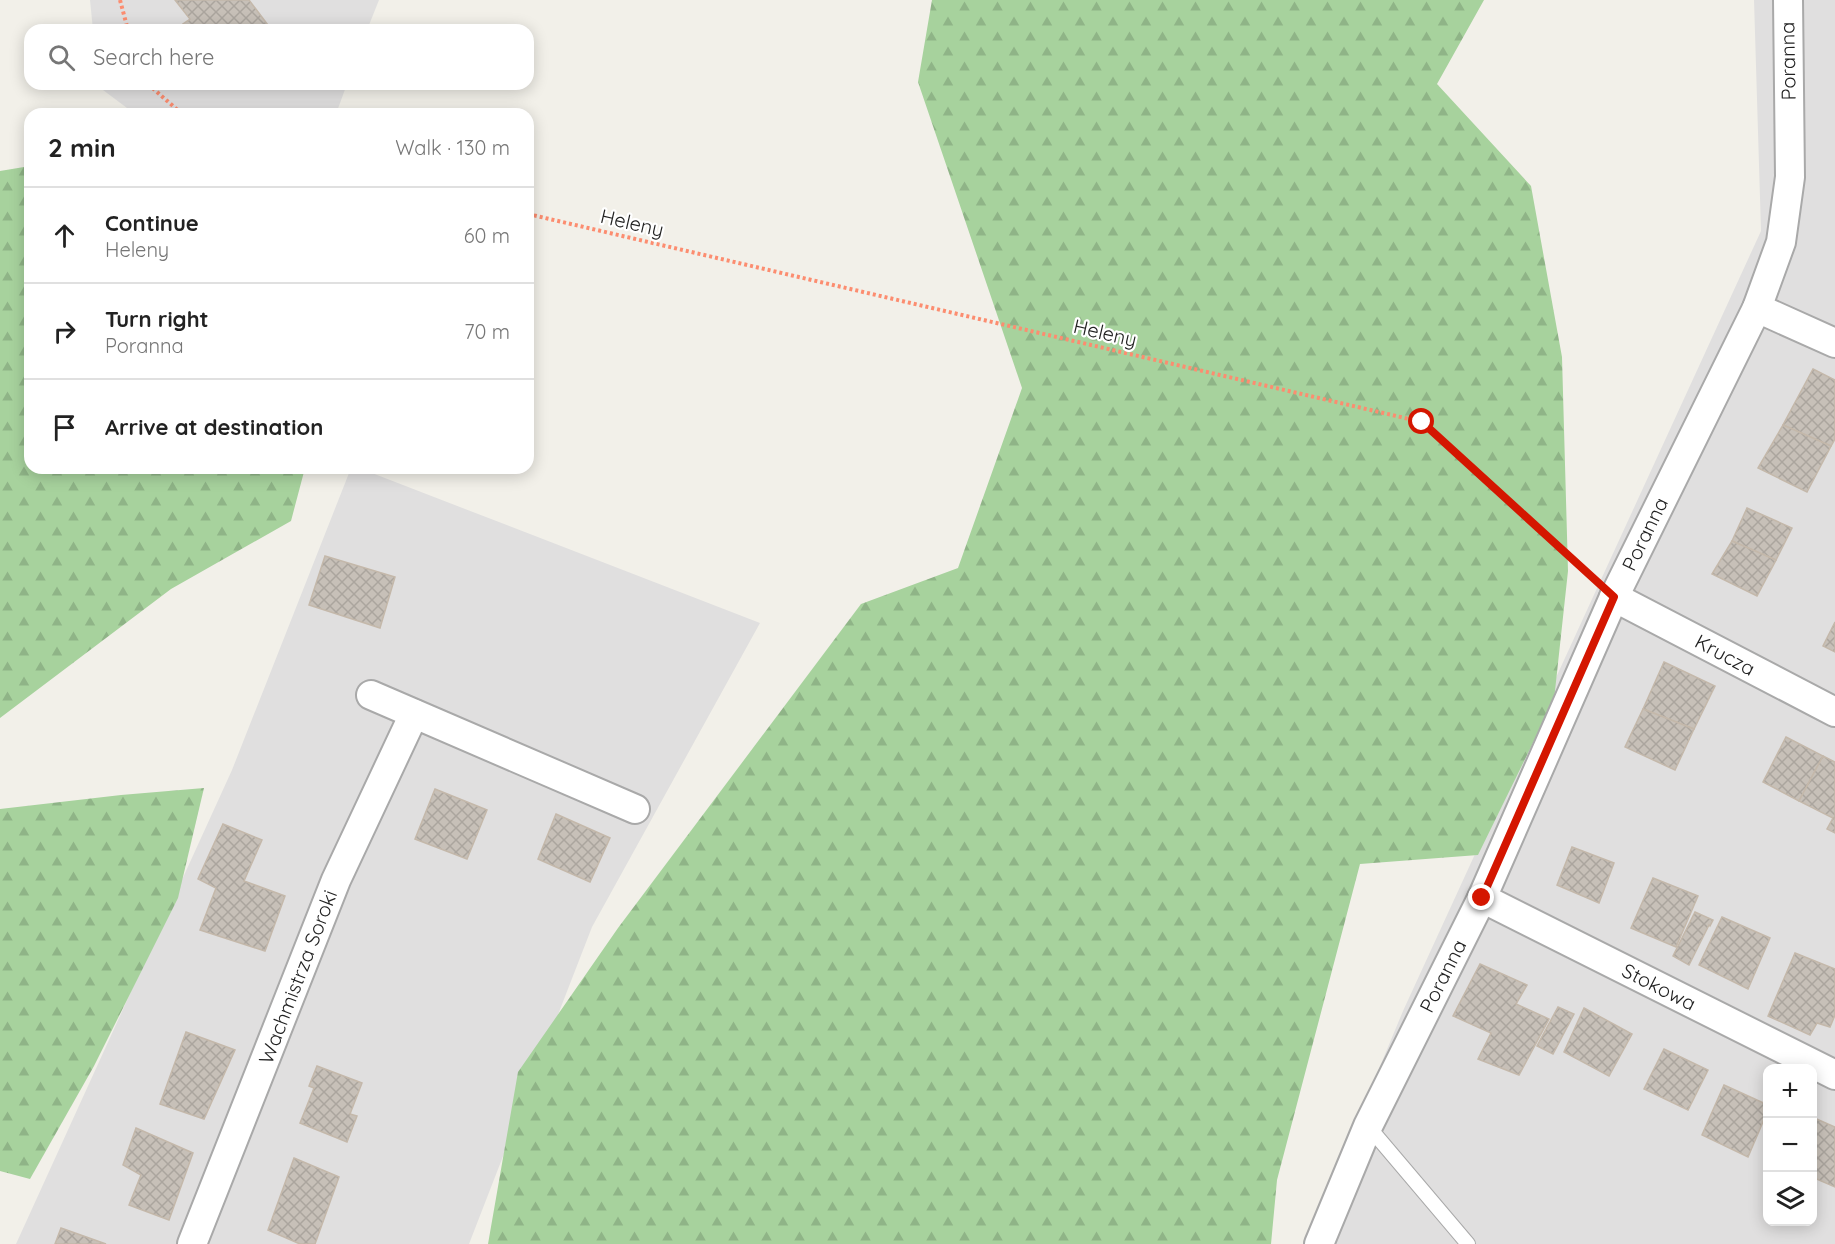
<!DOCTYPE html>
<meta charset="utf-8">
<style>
body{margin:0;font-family:Quicksand,sans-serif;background:#f6f6f6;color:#222}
.controls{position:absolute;right:18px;bottom:18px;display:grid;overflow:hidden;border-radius:12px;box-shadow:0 3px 15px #0003}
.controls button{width:54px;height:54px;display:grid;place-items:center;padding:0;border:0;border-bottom:2px solid #e0e0e0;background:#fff;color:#222;font:30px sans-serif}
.stop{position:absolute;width:18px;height:18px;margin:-14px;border:4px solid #d41600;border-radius:50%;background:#fff}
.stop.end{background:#d41600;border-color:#fff;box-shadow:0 2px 6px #0008}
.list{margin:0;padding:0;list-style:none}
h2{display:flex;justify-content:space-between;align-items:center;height:78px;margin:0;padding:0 24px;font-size:26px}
h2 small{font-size:20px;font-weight:400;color:#767676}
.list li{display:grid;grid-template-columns:39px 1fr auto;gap:18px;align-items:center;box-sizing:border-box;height:96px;padding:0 24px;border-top:2px solid #e0e0e0}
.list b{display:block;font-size:22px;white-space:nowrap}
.list p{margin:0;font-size:20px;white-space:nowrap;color:#767676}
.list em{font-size:20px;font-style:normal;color:#767676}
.icon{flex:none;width:33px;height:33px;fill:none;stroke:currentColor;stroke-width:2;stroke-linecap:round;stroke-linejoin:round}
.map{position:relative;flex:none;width:1835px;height:1244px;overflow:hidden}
.search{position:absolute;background:#fff;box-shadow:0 3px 15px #0003;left:24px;top:24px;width:510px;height:66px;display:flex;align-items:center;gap:15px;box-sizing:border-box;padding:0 21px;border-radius:18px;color:#767676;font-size:22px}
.panel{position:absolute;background:#fff;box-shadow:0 3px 15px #0003;left:24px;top:108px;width:510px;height:366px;border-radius:18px}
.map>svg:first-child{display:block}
.residential{fill:#e0dfdf;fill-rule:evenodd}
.forest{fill:url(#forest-firs)}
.building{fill:url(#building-cross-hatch);stroke:#c4b8aa;stroke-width:1.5}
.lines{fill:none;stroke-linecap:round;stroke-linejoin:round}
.service-casing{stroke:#a9a9a9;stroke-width:16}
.minor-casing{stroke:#a9a9a9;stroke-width:32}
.path{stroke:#fc8d70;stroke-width:4;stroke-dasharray:3 3;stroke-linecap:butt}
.service{stroke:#fff;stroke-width:14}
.minor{stroke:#fff;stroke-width:28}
.route{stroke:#d41600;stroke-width:8}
.labels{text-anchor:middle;stroke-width:4.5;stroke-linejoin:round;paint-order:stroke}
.street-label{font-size:20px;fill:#222;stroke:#fff}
</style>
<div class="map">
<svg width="1835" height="1244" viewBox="0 0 1835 1244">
<defs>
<pattern id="forest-firs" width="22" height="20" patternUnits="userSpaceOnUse" patternTransform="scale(1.5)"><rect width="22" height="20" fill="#a7d29d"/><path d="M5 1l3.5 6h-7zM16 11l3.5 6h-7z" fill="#8fb487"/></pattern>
<pattern id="building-cross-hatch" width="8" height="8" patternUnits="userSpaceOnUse" patternTransform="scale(1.5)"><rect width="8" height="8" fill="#c7c0b8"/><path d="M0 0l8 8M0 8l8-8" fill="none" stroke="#aba59e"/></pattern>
</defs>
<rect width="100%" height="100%" fill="#f2f0e9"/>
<g class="residential">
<path d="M90 0H379L367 30H93Z"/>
<path d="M1754 0H1835V1244H1306L1403 1011 1761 231ZM1768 1068H1812V1222H1768Z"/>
<path d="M99 84H347L336 114H135L99 87Z"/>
<path d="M351 468H359L760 623 592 927 469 1244H16L232 770Z"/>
</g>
<g class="forest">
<path d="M932 0H1484L1437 84 1531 186 1562 357 1568 571 1554 700 1478 855 1360 864 1277 1180 1271 1244H488L518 1072 618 928 861 604 958 568 1022 388 918 82Z"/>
<path d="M30 166V468H305L291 521 171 589 0 718V171Z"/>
<path d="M204 788 178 898 94 1066 30 1179 0 1171V809L121 795Z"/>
</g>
<g class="building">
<path d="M175 0H249L268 25 261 30H188L183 24 190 19Z"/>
<path d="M1813 369 1835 380V439L1831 446 1783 425Z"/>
<path d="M1783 425 1831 446 1807 492 1758 468Z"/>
<path d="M1747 508 1792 528 1776 560 1732 541Z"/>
<path d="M1732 541 1776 560 1757 596 1712 574Z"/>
<path d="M325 556 395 577 380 628 309 605Z"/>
<path d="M1835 622V652L1823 646Z"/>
<path d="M1664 662 1715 686 1694 729 1643 709Z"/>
<path d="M1643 709 1694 729 1675 770 1625 747Z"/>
<path d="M1786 737 1823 756 1799 801 1763 782Z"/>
<path d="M1823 756 1835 762V833L1827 829 1833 818 1799 801Z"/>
<path d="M435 789 487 810 467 859 415 839Z"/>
<path d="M556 814 610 838 590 882 538 859Z"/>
<path d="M223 824 262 840 244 881 285 896 265 951 200 930 216 888 198 879Z"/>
<path d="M1572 847 1614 863 1599 903 1557 885Z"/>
<path d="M1653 878 1698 896 1676 947 1631 928Z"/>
<path d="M1695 912 1713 920 1710 926 1709 925 1689 965 1673 956Z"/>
<path d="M1722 917 1770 938 1748 989 1699 965Z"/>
<path d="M1795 953 1835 969V1015L1830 1027 1817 1023 1810 1035 1768 1016Z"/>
<path d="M1480 964 1527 985 1516 1004 1549 1019 1519 1075 1478 1059 1491 1033 1453 1016Z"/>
<path d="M1558 1007 1574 1014 1553 1054 1537 1046Z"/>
<path d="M1584 1008 1632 1034 1609 1076 1564 1052Z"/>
<path d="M186 1032 235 1050 204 1119 160 1104Z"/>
<path d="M1664 1049 1708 1070 1688 1110 1644 1089Z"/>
<path d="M317 1066 362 1083 350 1114 357 1116 347 1142 300 1123 314 1088 309 1086Z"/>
<path d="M1724 1085 1768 1105V1110L1748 1157 1702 1135Z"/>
<path d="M1812 1117 1835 1127V1187L1812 1177Z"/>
<path d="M136 1128 193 1153 169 1220 129 1205 141 1175 123 1165Z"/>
<path d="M294 1158 339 1177 315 1244H300L268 1230Z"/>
<path d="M61 1228 106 1244H55Z"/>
</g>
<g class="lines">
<g class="service-casing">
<path id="service" d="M1368 1126 1468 1244"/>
</g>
<g class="minor-casing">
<g id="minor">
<path d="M1757 308 1835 343"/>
<path d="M1614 597 1835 712"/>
<path d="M371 695 635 809"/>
<path d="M1482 898 1835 1075"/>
<path d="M192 1244 336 880 414 714"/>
<path d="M1319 1244 1368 1126 1482 898 1614 597 1757 308 1781 242 1790 177 1788 0"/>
</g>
</g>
<g class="path">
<path d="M120 0 128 30"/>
<path d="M148 84 182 114"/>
<path d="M528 214 1422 422 1593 577"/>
</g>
<use href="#service" class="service"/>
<use href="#minor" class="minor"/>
</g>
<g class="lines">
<path class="route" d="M1422 422 1614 597 1482 898"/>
</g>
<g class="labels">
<g class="street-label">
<text transform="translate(1788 61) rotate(-91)" y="7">Poranna</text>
<text transform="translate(632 223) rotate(13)" y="7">Heleny</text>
<text transform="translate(1105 333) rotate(13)" y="7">Heleny</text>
<text transform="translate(1645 534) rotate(-64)" y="7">Poranna</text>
<text transform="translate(1725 655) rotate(28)" y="7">Krucza</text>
<text transform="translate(1443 976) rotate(-63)" y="7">Poranna</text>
<text transform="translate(298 977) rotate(-69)" y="7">Wachmistrza Soroki</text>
<text transform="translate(1659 987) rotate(27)" y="7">Stokowa</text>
</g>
</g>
</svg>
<div class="controls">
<button>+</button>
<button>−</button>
<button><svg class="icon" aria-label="layers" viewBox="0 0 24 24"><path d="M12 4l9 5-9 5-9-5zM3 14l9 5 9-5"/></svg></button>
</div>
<div class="stop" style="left:1422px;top:422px"></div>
<div class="stop end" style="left:1482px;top:898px"></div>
<div class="search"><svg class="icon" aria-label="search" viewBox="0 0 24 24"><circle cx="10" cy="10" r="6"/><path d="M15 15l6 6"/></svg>Search here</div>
<section class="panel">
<h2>2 min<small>Walk · 130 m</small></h2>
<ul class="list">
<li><svg class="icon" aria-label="ahead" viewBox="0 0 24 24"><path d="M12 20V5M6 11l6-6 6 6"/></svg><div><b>Continue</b><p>Heleny</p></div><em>60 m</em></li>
<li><svg class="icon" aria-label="right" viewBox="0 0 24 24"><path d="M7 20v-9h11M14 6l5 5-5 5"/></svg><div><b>Turn right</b><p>Poranna</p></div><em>70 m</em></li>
<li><svg class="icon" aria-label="arrive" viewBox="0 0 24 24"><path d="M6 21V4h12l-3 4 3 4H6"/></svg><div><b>Arrive at destination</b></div></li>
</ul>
</section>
</div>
